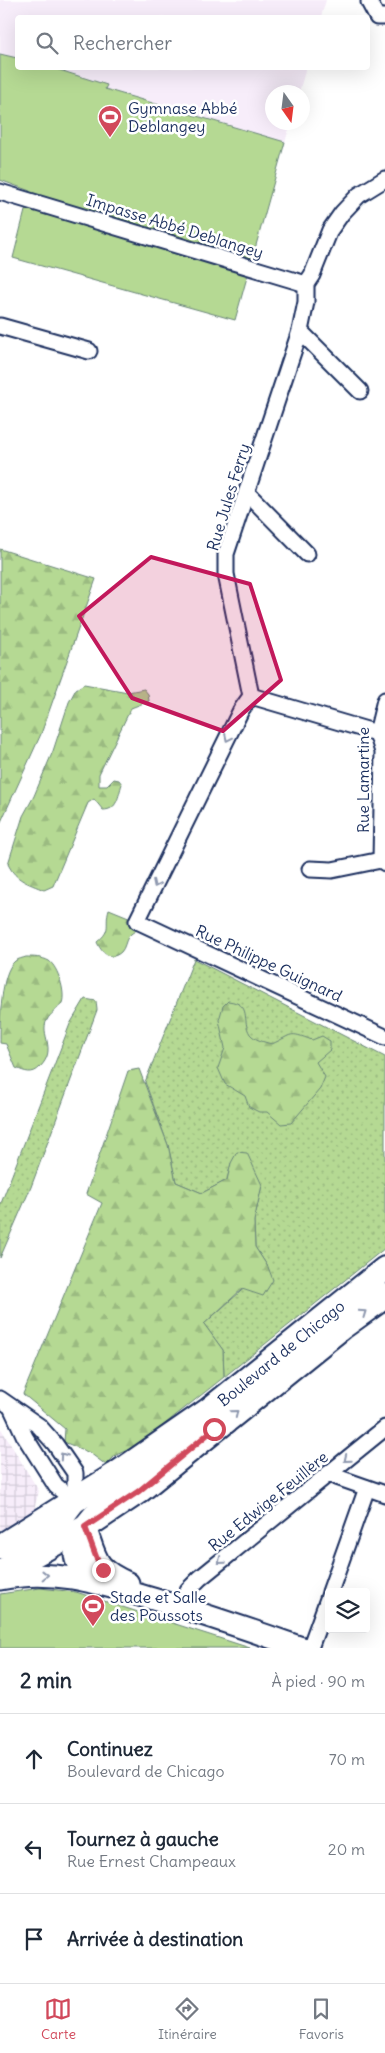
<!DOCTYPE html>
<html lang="fr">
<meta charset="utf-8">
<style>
body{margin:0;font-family:Delius,sans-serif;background:#f6f6f7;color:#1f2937}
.controls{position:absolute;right:15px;bottom:15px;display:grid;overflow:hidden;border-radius:5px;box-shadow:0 5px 20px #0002}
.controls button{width:45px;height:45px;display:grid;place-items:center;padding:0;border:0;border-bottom:1px solid #e0e1e3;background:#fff;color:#1f2937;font:25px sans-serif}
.compass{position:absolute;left:265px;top:85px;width:45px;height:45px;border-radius:50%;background:#fff;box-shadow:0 5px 20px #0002;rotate:166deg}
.stop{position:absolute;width:15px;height:15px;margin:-11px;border:4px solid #d1495b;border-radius:50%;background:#fff}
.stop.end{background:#d1495b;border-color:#fff;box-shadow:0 1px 5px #0008}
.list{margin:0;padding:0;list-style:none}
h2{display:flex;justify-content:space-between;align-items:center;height:65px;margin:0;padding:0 20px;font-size:21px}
h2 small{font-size:16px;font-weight:400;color:#747a83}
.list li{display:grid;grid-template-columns:32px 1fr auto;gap:15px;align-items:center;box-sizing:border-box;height:90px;padding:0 20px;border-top:1px solid #e0e1e3}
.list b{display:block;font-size:19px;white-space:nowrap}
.list p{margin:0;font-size:16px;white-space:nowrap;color:#747a83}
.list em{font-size:16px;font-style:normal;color:#747a83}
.icon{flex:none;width:28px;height:28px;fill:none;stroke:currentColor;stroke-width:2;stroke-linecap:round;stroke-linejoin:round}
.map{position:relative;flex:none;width:385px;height:1648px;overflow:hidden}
.search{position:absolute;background:#fff;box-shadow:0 5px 20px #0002;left:15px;right:15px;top:15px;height:55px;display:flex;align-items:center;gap:12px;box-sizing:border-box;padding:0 18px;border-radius:5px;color:#747a83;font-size:19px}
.sheet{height:335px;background:#fff}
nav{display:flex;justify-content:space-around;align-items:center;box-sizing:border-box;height:70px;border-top:1px solid #e0e1e3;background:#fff;font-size:14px;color:#747a83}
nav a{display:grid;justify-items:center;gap:2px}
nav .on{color:#d1495b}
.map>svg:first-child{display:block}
.built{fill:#f7edfa}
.industrial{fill:url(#industrial-grid)}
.grass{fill:url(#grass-dots);stroke:#688478}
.forest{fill:url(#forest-firs);stroke:#688478}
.pitch{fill:#b5d993;stroke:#688478}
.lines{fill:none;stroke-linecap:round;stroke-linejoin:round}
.street-casing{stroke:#1b2f5e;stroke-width:19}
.secondary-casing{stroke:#1b2f5e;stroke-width:25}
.primary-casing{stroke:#1b2f5e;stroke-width:28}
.street{stroke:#fff;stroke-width:15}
.secondary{stroke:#fff;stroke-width:21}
.primary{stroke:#fff;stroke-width:24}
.oneway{stroke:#8d97ae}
.route{stroke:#d1495b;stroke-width:6}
.marked{fill:#c2185b;fill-opacity:0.2;stroke:#c2185b;stroke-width:4;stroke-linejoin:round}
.labels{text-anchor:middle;stroke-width:5;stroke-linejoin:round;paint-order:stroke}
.poi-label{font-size:16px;fill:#1b2f5e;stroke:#fff;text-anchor:start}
.street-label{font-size:16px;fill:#1b2f5e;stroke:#fff}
</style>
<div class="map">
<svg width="385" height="1648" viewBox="0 0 385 1648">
<defs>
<pattern id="industrial-grid" width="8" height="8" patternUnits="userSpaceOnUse" patternTransform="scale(1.25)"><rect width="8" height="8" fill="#f7edfa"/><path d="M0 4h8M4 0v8" fill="none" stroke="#d3ccd9"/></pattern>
<pattern id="grass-dots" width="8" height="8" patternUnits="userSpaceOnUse" patternTransform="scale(1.25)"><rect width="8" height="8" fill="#b5d993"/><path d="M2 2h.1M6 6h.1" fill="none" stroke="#9bbb81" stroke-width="1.8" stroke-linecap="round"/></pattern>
<pattern id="forest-firs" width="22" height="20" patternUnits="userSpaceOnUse" patternTransform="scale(1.25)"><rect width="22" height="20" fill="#b5d993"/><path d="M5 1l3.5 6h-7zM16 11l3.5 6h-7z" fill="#9bbb81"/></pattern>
</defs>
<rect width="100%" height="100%" fill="#fff"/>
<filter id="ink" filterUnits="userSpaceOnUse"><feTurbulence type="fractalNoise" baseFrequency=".02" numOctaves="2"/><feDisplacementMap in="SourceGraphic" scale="10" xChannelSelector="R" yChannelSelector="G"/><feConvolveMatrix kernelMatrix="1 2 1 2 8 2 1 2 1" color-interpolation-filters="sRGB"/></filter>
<g filter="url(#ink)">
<g class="built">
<path d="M0 0H326L321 17 18 18 17 58 0 54Z"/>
<path d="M53 68H306L299 92H272V122L291 123 285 142 105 89 106 85Z"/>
</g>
<path class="industrial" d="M0 1427 39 1491 33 1513 0 1530Z"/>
<g class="grass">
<path d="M194 959 385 1057V1248L224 1377 223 1350 204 1324 268 1267 255 1247 254 1221 262 1185 231 1163 227 1180 202 1193 176 1182 168 1145 145 1082Z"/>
<path d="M85 999 96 1001 97 1010 31 1187 0 1258V1206L70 1024Z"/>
</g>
<g class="forest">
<path d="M0 549 96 579 41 734 0 824Z"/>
<path d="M84 684 128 692 144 689 148 694 149 701 131 708 99 774V786H107L114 779 119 780 122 784C118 796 118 810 103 810L94 799 88 803 53 886 44 890C28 883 16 881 8 864L23 816 34 796 53 751 69 702 76 689Z"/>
<path d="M109 909 131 918 138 929C134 932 130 934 128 937 125 942 125 948 121 952 110 962 101 952 97 942 113 929 104 925 109 909Z"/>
<path d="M26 957C33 957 42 957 49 961 58 967 66 993 62 1003 58 1009 50 1014 47 1020 39 1034 58 1049 40 1067 33 1075 25 1072 16 1068L6 1044 0 1043C0 1022 0 973 15 961 18 959 23 958 26 957Z"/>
<path d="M228 1001C253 1004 241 1020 250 1034 255 1040 264 1042 272 1044 294 1034 288 1031 312 1040L322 1036 330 1041V1050L316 1062 325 1077 320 1089 291 1123 281 1124 267 1112H259L249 1107 245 1096 225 1084 218 1068 225 1048 219 1020 223 1006Z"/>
<path d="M139 1069 168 1145 176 1182 202 1193 227 1180 231 1163 237 1152 247 1153 262 1185 254 1221 255 1247 268 1267 273 1280 263 1296 242 1289 204 1324 223 1350 224 1377 137 1446 116 1455 106 1465 90 1453 64 1442 65 1429 23 1394 102 1203 86 1194 128 1071Z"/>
</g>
<g class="pitch">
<path d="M0 54 17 58 18 68H53L107 85 105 89 285 142 235 320 13 258 30 191 0 180Z"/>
<path d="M40 1588 76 1592 250 1648H0V1594Z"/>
</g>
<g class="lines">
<g class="street-casing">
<g id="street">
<path d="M369 2 377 17H385"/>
<path d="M385 179 359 195 342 213 330 230 312 275 306 284V302L300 331 226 554V574L251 696 241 710 137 921 385 1037"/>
<path d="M0 192 306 284"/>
<path d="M0 326 89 351"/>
<path d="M300 331 360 391"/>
<path d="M247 493 307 554"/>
<path d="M251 696 377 733"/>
<path d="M385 700 377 733 383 752 381 860 385 863"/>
<path d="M310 869 332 870 381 860"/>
<path d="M0 1399 39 1426 55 1444 75 1473V1501"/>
<path d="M12 1409 25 1437 56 1486 75 1501"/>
<path d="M328 1474 385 1494"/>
<path d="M330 1592 367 1488"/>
<path d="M181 1607 188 1590 200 1578 385 1428"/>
<path d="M310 1648 329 1596"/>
</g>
</g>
<g class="secondary-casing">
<g id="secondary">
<path d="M85 1527C97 1560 94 1568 128 1583"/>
<path d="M14 1555 53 1530 73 1504"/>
<path d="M0 1579C53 1568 96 1582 146 1597 199 1612 250 1630 302 1648"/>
<path d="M90 1581C82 1572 74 1562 75 1550 75 1522 127 1485 147 1469 157 1461 166 1451 175 1442"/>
</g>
</g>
<g class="primary-casing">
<g id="primary">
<path d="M0 1547 115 1475 209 1410 385 1269"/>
<path d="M0 1573 85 1527 139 1491 342 1327 385 1296"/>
</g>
</g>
<use href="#street" class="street"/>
<use href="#secondary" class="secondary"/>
<use href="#primary" class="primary"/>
</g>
<defs><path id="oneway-chevron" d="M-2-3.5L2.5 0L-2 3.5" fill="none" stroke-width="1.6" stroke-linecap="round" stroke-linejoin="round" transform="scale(1.25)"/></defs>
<g class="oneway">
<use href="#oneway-chevron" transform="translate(228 738) rotate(116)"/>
<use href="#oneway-chevron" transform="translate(156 884) rotate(116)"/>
<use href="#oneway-chevron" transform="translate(363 1313) rotate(-35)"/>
<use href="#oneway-chevron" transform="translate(235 1413) rotate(-39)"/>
<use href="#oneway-chevron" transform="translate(63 1456) rotate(-125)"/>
<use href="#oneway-chevron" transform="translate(347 1459) rotate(141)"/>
<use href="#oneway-chevron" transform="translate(221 1561) rotate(141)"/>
<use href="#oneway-chevron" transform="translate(45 1575) rotate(-1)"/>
</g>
</g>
<g class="lines" filter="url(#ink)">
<path class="route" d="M103 1570 98 1562 85 1527 139 1491 214 1429"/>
</g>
<path class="marked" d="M151 557 250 584 281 680 223 731 132 698 79 616Z"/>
<defs>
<g id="stadium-pin" transform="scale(1.25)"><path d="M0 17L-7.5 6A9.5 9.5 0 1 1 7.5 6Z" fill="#d1495b" stroke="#fff"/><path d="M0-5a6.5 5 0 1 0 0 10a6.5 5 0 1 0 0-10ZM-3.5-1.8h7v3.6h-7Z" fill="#fff"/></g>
</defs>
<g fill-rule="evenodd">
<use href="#stadium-pin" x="110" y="117"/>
<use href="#stadium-pin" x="93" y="1606"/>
</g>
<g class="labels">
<g class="poi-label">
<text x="128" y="114">Gymnase Abbé<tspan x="128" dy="18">Deblangey</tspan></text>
<text x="110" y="1603">Stade et Salle<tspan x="110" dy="18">des Poussots</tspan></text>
</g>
<g class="street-label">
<text transform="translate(175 226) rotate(17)" y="6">Impasse Abbé Deblangey</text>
<text transform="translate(228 497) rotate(-73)" y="6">Rue Jules Ferry</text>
<text transform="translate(363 780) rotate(-90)" y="6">Rue Lamartine</text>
<text transform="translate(269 963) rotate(25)" y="6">Rue Philippe Guignard</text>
<text transform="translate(281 1353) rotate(-39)" y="6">Boulevard de Chicago</text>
<text transform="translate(268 1501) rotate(-39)" y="6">Rue Edwige Feuillère</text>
</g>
</g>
</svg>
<div class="controls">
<button><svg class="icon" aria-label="layers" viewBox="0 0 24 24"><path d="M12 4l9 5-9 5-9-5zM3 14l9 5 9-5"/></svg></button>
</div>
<svg class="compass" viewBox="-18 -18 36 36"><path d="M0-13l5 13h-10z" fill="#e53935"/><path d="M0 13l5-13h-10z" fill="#747a83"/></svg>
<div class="stop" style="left:214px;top:1429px"></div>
<div class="stop end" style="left:103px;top:1570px"></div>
<div class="search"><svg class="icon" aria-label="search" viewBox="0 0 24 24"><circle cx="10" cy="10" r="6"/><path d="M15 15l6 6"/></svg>Rechercher</div>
</div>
<section class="sheet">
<h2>2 min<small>À pied · 90 m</small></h2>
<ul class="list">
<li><svg class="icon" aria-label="ahead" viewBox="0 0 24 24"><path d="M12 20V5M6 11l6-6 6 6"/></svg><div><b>Continuez</b><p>Boulevard de Chicago</p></div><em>70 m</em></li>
<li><svg class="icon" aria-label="left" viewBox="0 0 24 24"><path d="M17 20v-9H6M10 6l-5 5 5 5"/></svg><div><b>Tournez à gauche</b><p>Rue Ernest Champeaux</p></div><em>20 m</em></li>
<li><svg class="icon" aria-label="arrive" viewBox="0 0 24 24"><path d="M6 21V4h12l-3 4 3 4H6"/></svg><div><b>Arrivée à destination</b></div></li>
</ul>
</section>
<nav>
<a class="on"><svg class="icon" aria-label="map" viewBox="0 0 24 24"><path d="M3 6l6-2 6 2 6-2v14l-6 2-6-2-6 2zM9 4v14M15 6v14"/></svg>Carte</a>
<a><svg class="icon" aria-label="directions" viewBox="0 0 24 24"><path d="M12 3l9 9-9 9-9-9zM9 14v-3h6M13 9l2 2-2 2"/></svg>Itinéraire</a>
<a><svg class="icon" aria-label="saved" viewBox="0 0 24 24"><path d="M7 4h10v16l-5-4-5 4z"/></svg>Favoris</a>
</nav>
